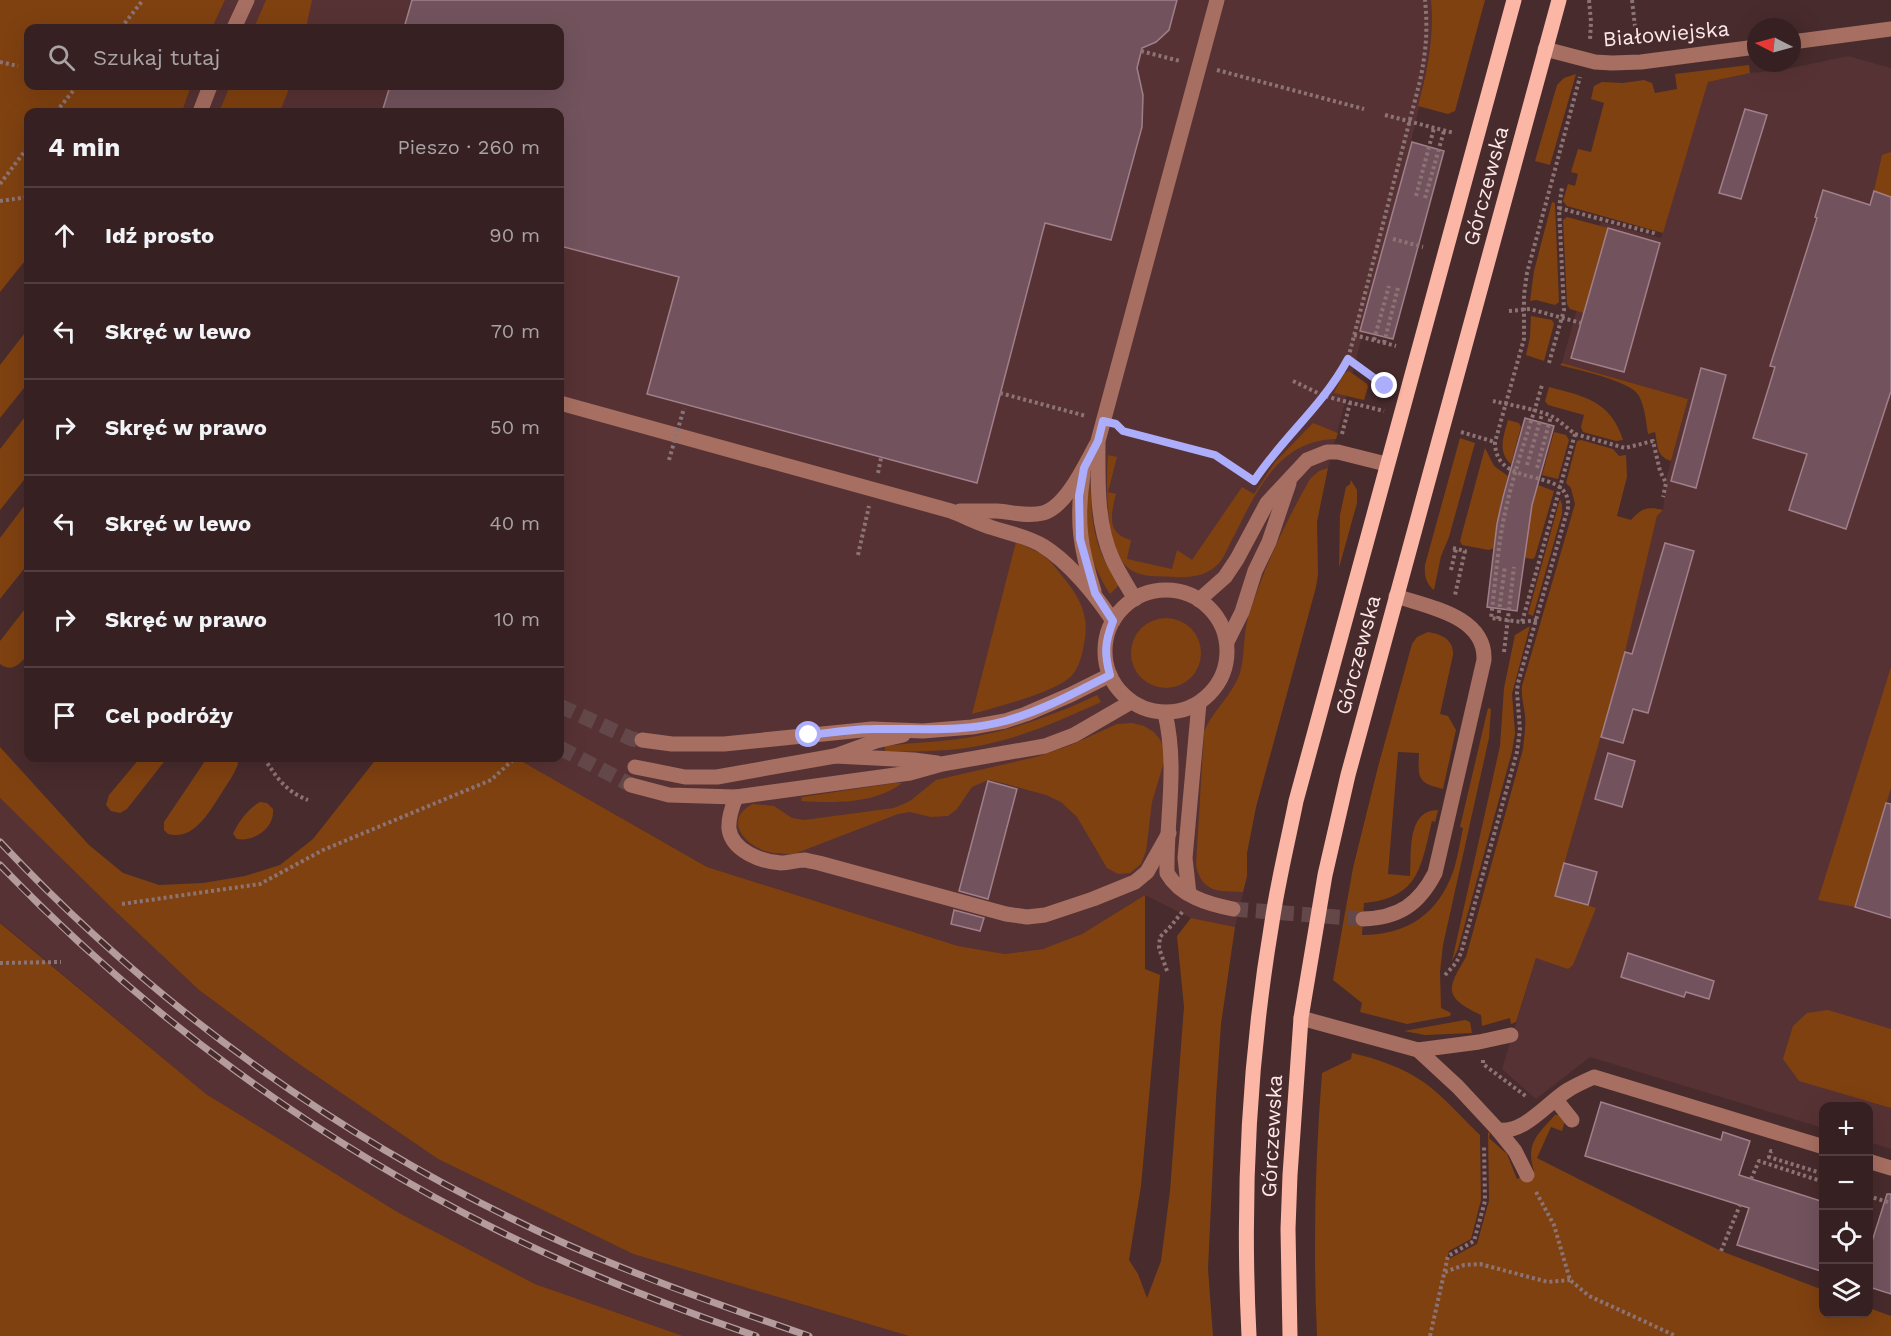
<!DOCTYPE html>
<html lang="pl">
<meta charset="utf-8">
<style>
body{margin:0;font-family:"Work Sans",sans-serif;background:#3d282a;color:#f1f3f6}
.controls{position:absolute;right:18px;bottom:18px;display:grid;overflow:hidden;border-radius:12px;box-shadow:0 6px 24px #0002}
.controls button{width:54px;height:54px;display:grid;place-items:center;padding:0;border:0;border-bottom:2px solid #503e40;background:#362022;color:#f1f3f6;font:30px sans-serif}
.compass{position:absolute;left:1747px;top:18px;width:54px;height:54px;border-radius:50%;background:#362022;box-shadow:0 6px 24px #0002;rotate:276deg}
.stop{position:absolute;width:18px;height:18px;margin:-14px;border:4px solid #adaefb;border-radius:50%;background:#fff}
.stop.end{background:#adaefb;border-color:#fff;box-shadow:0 2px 6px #0008}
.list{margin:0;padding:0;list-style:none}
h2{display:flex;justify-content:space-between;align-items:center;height:78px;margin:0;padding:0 24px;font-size:26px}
h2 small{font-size:20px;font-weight:400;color:#aaa3a5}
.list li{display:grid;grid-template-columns:39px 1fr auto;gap:18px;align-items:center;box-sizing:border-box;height:96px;padding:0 24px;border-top:2px solid #503e40}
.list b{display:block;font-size:22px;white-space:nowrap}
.list em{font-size:20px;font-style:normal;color:#aaa3a5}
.icon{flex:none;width:33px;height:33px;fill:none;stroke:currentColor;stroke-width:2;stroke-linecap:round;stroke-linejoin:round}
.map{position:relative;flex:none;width:1891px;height:1336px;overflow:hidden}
.search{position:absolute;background:#362022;box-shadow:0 6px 24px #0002;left:24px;top:24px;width:540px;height:66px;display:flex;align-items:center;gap:15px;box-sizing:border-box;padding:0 21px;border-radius:12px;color:#aaa3a5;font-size:22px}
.panel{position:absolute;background:#362022;box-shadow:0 6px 24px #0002;left:24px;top:108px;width:540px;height:654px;border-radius:12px}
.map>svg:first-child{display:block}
.built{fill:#573234}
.green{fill:#7f4110}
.building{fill:#72535d;stroke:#a17f8a;stroke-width:1.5}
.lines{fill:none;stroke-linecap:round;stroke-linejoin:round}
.minor-tunnel{stroke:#634749;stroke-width:15;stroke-dasharray:15 8;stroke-linecap:butt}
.path{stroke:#8c7374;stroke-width:4;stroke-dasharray:3 3;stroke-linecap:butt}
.minor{stroke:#a76f61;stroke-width:15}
.major{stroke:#fbb6a5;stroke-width:15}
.rail-casing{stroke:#b49c9d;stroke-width:7}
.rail{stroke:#482b2d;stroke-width:4.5;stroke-dasharray:14;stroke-linecap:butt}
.path-bridge{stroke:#8c7374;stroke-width:4;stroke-dasharray:3 3;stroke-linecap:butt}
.route{stroke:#adaefb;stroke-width:8}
.labels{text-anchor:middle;stroke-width:6;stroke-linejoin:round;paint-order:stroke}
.street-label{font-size:21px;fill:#fce8e8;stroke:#482b2d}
</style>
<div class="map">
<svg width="1891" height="1336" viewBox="0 0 1891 1336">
<rect width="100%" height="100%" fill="#482b2d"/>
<g class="built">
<path d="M225 0H1431L1432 43 1429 64 1405 169 1319 503 1317 522 1318 574 1316 587 1256 807 1247 853V876L1235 927 1191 918 1145 895 1082 934 1050 948 1005 954 958 946 707 867 516 758H560V112H182L191 86H560V28H212Z"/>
<path d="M1848 56 1891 68V1149L1869 1142 1868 1106H1824L1823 1128 1590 1057 1536 1099 1502 1069 1555 896 1625 652 1657 516 1663 510 1667 476 1688 399 1562 363 1601 222 1661 238 1708 82 1749 73 1782 70Z"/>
<path d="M0 798 116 912 199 990 299 1064 438 1159 633 1254 909 1336H683L535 1284 399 1213 206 1094 0 922Z"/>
</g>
<g class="green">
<path d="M0 0H225L212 28H28V86H191L182 112H28V257L0 292Z"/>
<path d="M266 0H312L306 28H254Z"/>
<path d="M1431 0H1485L1455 111 1448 114 1418 106C1428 69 1434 39 1431 0Z"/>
<path d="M1749 65 1750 73 1708 82 1663 233 1567 206 1563 201 1568 184 1575 186 1578 174 1571 172 1578 149 1591 152 1604 103 1591 99 1594 86 1602 82 1623 83 1644 80 1652 83 1655 93 1677 89 1675 74Z"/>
<path d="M1576 74 1550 165 1535 161 1557 85 1564 78Z"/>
<path d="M230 86H290L280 112H219Z"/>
<path d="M1891 152V197L1874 191 1882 155Z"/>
<path d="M1552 202 1555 203 1559 302 1555 305 1536 300 1530 301 1534 271Z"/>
<path d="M1567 217 1608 228 1584 313 1570 309 1567 304 1563 220Z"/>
<path d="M1531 316 1552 320 1554 324 1544 361 1526 355 1530 337Z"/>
<path d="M28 329V383L0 418V365Z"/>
<path d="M1562 363 1688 399 1671 461C1656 456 1658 446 1655 432L1648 434C1646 422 1645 407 1639 396 1632 381 1577 370 1560 365Z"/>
<path d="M1349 371 1367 384 1368 387 1364 400 1334 393 1344 373Z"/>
<path d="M1549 387C1584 396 1611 401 1623 440L1616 441 1583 432 1581 427 1584 415 1548 405 1545 401Z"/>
<path d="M28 413V475L0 510V449Z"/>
<path d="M1508 420 1519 423 1521 427 1511 464C1497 452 1504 435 1508 420Z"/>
<path d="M1313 423 1338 433 1336 439C1279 440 1257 490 1235 534 1230 542 1226 554 1220 562 1208 576 1191 578 1174 577 1158 576 1138 578 1126 566 1105 544 1106 483 1108 455L1117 457 1108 492 1116 494C1111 514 1106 534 1131 540L1127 559 1172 569 1177 550 1192 560 1242 487 1254 494 1275 462Z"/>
<path d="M1554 432 1566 435 1569 440 1558 479 1542 475Z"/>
<path d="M1460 438 1475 443 1449 537 1441 556 1434 590C1426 584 1424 575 1425 565Z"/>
<path d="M1581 440 1613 449 1619 456 1626 455 1627 477 1617 516 1631 520C1641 508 1648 506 1663 510L1657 516 1625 652 1555 896 1596 908 1573 965 1568 969 1536 958 1516 1022 1511 1024 1510 1018 1482 1026 1481 1015C1443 997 1447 989 1466 957L1523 749C1524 738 1526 727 1525 715 1524 705 1521 697 1522 686L1575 504 1571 488 1566 483 1577 441Z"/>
<path d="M1485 448 1494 466 1508 476 1502 497 1494 548 1489 550 1462 545 1460 541Z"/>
<path d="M1328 468 1317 522 1318 574 1316 587 1256 807 1247 853V876L1243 892C1218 891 1202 893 1196 865L1204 732C1213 710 1232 696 1240 673 1245 656 1243 636 1248 618 1262 572 1286 521 1310 479L1319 471Z"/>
<path d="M1090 476C1091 502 1091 528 1101 552 1105 563 1113 575 1119 585L1110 594C1095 570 1083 542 1085 514 1086 501 1088 489 1090 476Z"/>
<path d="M1351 480 1357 490V503L1339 568 1340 515 1346 487 1350 484Z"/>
<path d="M1538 485 1554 491 1535 557 1533 559 1526 558 1524 555 1532 505Z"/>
<path d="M1560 499 1562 504V514L1533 616 1528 614Z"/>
<path d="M28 501V564L0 599V538Z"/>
<path d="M1016 542C1024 546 1033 549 1041 554 1050 560 1057 569 1063 577 1080 598 1090 616 1084 644 1082 654 1080 665 1073 674 1059 692 996 707 972 714Z"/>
<path d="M28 605V654C20 664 12 673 0 664V641Z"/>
<circle cx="1166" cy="653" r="35"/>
<path d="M1530 626 1512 694 1515 733 1512 752 1458 949 1452 961 1500 746 1504 688 1515 635Z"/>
<path d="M1428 632C1442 634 1454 640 1453 655L1440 714 1448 716 1456 730 1443 789C1417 783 1418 778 1419 753L1398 752 1388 874 1410 876C1412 854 1406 810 1438 810L1435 822 1432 821C1421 867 1419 898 1364 903L1362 935C1407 935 1439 914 1454 869 1458 856 1460 842 1463 828L1460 827 1488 708 1491 709 1489 738 1443 945 1440 972 1441 1008 1451 1013 1450 1016 1407 1024 1360 1012 1362 1003 1333 980 1353 868 1378 767 1412 644 1417 637Z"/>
<path d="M1891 667V788L1855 907 1818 900Z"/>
<path d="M1097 695 1101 702C1063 719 1024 737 983 745 951 752 918 751 885 752V746C917 742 951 742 982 735 1022 727 1061 712 1097 695Z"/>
<path d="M1132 723 1144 726 1154 732 1161 741 1164 751V762L1152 802 1146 851 1141 864 1130 873 1118 874 1107 868 1077 817 1061 802 1046 795 999 782 988 780 972 787 957 809 948 816 931 817 910 812 898 814 794 854C784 854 775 854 765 851 742 843 724 818 753 804L774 806 792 818 804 820 894 808 910 801 936 780 1036 757 1071 745 1117 724Z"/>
<path d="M0 747 89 845 123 873 159 885 203 883 245 876 280 865 313 839 377 758H516L707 867 958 946 1005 954 1043 949 1082 934 1145 895V969L1160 975 1141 1186 1129 1260 1138 1274 1147 1298 1161 1261 1170 1191 1184 1007 1177 936 1191 918 1235 927 1221 1024 1216 1098 1208 1269 1213 1336H909L633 1254 438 1159 299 1064 199 990 116 912 0 798Z"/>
<path d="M140 758H167L127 809 120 813 111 811 106 805 109 795Z"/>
<path d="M207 758H236L238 764C234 775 227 784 221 794 209 812 194 841 168 834L164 830V822Z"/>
<path d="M895 783H902C875 804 834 803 801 801L802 797Z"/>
<path d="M260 802 267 803 273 809C275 828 254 842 237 839L233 834C238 822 249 808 260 802Z"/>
<path d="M0 923 206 1094 399 1213 535 1284 683 1336H0Z"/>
<path d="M1828 1010 1891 1029V1108L1799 1081 1783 1059 1793 1026 1807 1013Z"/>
<path d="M1465 1020 1470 1022 1472 1033 1425 1035 1404 1031Z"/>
<path d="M1352 1053C1378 1059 1404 1068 1425 1083 1445 1098 1462 1118 1480 1135L1481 1200 1471 1239 1449 1251 1447 1260 1477 1244 1489 1201 1488 1132 1490 1133 1489 1138 1507 1154 1517 1179 1534 1171C1525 1144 1538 1134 1555 1115H1559L1565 1121 1562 1131 1551 1127 1537 1158 1721 1251 1823 1290 1824 1314H1868L1869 1308 1891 1316V1336H1317C1313 1248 1315 1160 1322 1073L1351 1059Z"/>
</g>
<g class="building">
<path d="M412 0H1177L1169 30 1156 42 1142 48 1137 68 1143 95 1142 127 1111 240 1045 223 977 483 647 394 679 277 560 246V112H382L390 86H560V28H404Z"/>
<path d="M1745 109 1767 115 1741 199 1719 193Z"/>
<path d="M1412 142 1444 151 1393 339 1360 331Z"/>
<path d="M1823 190 1870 205 1874 191 1891 197V391L1846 529 1789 510 1807 454 1753 438 1775 367 1770 366 1817 218 1815 217Z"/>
<path d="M1608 228 1660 243 1624 372 1571 358Z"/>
<path d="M1701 368 1726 375 1696 488 1671 481Z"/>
<path d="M1525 418 1554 426 1532 505 1517 611 1487 607 1497 524 1503 497Z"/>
<path d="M1665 543 1694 551 1648 713 1633 709 1623 743 1601 737 1625 652 1632 654Z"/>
<path d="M1608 753 1635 761 1622 807 1595 799Z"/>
<path d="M988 781 1017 789 988 899 959 891Z"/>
<path d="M1886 803 1891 804V918L1855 907Z"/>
<path d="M1564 863 1597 872 1588 905 1555 896Z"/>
<path d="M954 910 984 918 980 931 951 924Z"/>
<path d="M1628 953 1714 981 1709 999 1686 992 1684 997 1621 977Z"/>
<path d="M1601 1102 1721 1140 1723 1132 1750 1141 1739 1175 1824 1202V1272L1737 1245 1749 1208 1585 1156Z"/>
<path d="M1887 1194H1891V1294L1869 1287V1251Z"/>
</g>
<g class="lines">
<g class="minor-tunnel">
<path d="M560 706 632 739 642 740"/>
<path d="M560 748 631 785"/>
<path d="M1233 909 1363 919"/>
</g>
<g class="path">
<path d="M1589 0 1591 22 1590 40"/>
<path d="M1632 0 1637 44"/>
<path d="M121 28 143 0"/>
<path d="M1141 51 1180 61"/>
<path d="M0 62 18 66"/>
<path d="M1217 70 1364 109"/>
<path d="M56 112 77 86"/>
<path d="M1385 115 1454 133"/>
<path d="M0 184 28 147"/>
<path d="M1416 196 1434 128"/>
<path d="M1425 198 1444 131"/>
<path d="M0 201 28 197"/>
<path d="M1559 208 1657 234"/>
<path d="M1393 239 1423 247"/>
<path d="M1509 311 1530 309 1581 323"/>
<path d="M1354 335 1396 346"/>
<path d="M1374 340 1389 286"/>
<path d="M1384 343 1398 288"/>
<path d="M1348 359 1385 386"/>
<path d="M1549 363 1564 310 1559 208 1562 187"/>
<path d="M1293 381 1324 396 1384 411"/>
<path d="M1000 393 1086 416"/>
<path d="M1493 401C1510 405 1536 409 1551 416 1559 420 1567 428 1575 434L1522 622 1491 618C1496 579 1498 538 1508 500 1517 461 1531 424 1542 385"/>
<path d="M1121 429 1123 431 1215 455 1254 481C1283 437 1322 406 1348 359L1420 81C1426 52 1428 30 1425 0"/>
<path d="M1461 432 1495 442"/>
<path d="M1342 434 1350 403"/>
<path d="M1575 434 1625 448 1653 441 1660 471 1666 483 1663 497"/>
<path d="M1527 465 1542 414"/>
<path d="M1537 468 1551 416"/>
<path d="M878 473 881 458"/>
<path d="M1453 548 1465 551 1455 595"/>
<path d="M858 555 869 506"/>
<path d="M1451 570 1456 549"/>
<path d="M1498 619 1505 566"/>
<path d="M1522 622 1537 620"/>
<path d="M1504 652 1514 567"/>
<path d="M264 758C277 778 285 791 308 800"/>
<path d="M122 904 260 884 323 850 491 780 515 758"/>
<path d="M0 963 61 962"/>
<path d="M1167 971 1159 948 1160 937 1170 927 1183 911"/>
<path d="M1445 975 1456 963 1461 953 1517 752 1520 730 1517 692 1518 683 1568 508C1572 464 1495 492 1495 442L1524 339V295L1527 273 1580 77"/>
<path d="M1483 1060V1064L1527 1097"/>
<path d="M1772 1151H1771L1769 1157 1824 1174"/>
<path d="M1751 1179 1759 1161 1824 1182"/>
<path d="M1536 1192 1554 1225 1570 1280 1589 1296 1676 1336"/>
<path d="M1868 1196 1891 1203"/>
<path d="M1721 1251 1740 1205"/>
<path d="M1445 1272 1464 1265 1480 1264 1548 1282 1570 1280"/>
<path d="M1430 1336 1448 1256 1474 1241 1485 1201 1484 1145"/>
</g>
<g class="minor">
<path d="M234 28 247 0"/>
<path d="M1792 42 1891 29"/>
<path d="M1545 49 1595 62 1612 63 1641 62 1756 47"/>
<path d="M200 112 210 86"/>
<path d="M560 403 951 511C964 516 977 523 990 527 1007 533 1028 536 1043 546 1069 562 1096 596 1113 621"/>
<path d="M1083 474C1076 520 1080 548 1094 591"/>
<path d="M960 511C972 511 985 511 997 511 1012 512 1027 517 1043 513 1066 507 1085 465 1096 445"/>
<circle cx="1166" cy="651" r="61"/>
<path d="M1135 599C1127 585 1118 572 1112 558 1096 522 1098 480 1098 441L1217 0"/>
<path d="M1199 600 1225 577 1237 559 1267 503 1307 460 1327 452H1338L1386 464"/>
<path d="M1227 642 1242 612 1255 571 1269 542 1289 483"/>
<path d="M1165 713C1178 769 1166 817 1167 873 1180 896 1208 904 1233 909"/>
<path d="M903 735 876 741 835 756 914 760 937 763"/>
<path d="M642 740 672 744H724L872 729 923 731 972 727 1005 721 1026 714 1070 695 1110 675"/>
<path d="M635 767 685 777H717L835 756"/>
<path d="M631 785 669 795 736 797 910 773 942 764 1045 746 1074 735 1131 702"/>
<path d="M736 797C732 807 728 818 729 829 732 851 762 862 781 863 789 863 797 860 805 860 809 861 814 862 819 863L1006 914 1027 917 1045 915 1093 899 1135 882 1147 872 1169 833"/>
<path d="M1189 894 1185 858 1199 703"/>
<path d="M1363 919C1399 918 1419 904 1435 873L1484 660C1486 616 1428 607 1396 596"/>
<path d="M1301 1018 1418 1050 1458 1087 1498 1130 1515 1151 1527 1175"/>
<path d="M1418 1050 1479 1042 1511 1035"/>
<path d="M1556 1100 1572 1120"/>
<path d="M1498 1130C1524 1134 1547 1103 1568 1090 1576 1085 1585 1081 1594 1077L1824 1147"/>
<path d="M1868 1161 1891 1168"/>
</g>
<g class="major">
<path d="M1249 1336C1242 1198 1249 1058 1272 922 1278 881 1288 841 1296 801L1514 0"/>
<path d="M1290 1336 1288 1229 1290 1175 1301 1018 1325 875 1348 775 1559 0"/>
</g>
<g class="rail-casing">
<g id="rail">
<path d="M0 842C159 1012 354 1149 566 1244 645 1279 727 1308 809 1336"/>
<path d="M0 865C143 1014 313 1138 497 1230 581 1272 668 1306 756 1336"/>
</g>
</g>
<use href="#rail" class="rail"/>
<path class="path-bridge" d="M669 460 684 408"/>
</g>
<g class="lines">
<path class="route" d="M809 735C830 733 852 729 873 729 918 728 961 733 1005 721 1042 711 1076 692 1110 675 1104 653 1105 642 1113 621L1095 593 1080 539 1079 496 1084 468 1098 441 1103 421 1116 424 1123 431 1215 455 1254 481C1283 437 1322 407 1348 359L1385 386"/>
</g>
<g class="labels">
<g class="street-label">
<text transform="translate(1666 34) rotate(-5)" y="7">Białowiejska</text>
<text transform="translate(1486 186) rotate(-75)" y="7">Górczewska</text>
<text transform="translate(1358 655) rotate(-75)" y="7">Górczewska</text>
<text transform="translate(1272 1136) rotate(-87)" y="7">Górczewska</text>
</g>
</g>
</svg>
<div class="controls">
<button>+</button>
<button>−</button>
<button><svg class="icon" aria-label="locate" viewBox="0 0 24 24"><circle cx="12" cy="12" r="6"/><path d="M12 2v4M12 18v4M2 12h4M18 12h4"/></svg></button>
<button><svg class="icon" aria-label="layers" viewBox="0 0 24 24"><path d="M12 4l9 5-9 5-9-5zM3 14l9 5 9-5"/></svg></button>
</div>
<svg class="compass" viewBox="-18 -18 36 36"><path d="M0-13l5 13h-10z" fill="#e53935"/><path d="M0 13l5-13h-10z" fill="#aaa3a5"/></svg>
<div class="stop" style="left:809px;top:735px"></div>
<div class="stop end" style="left:1385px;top:386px"></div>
<div class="search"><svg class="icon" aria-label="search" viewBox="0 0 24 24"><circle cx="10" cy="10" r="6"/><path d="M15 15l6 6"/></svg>Szukaj tutaj</div>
<section class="panel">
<h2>4 min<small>Pieszo · 260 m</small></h2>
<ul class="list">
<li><svg class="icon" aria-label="ahead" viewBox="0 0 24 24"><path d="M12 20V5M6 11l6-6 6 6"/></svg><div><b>Idź prosto</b></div><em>90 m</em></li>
<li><svg class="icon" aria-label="left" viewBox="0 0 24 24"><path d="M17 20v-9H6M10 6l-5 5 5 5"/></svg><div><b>Skręć w lewo</b></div><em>70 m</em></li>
<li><svg class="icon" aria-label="right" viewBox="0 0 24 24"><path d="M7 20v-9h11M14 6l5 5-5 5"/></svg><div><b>Skręć w prawo</b></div><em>50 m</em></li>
<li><svg class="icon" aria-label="left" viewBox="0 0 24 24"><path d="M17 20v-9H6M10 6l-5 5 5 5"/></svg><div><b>Skręć w lewo</b></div><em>40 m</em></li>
<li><svg class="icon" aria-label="right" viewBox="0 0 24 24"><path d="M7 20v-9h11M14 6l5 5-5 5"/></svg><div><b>Skręć w prawo</b></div><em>10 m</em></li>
<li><svg class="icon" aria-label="arrive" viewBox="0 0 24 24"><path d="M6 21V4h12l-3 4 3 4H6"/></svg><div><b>Cel podróży</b></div></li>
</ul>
</section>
</div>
